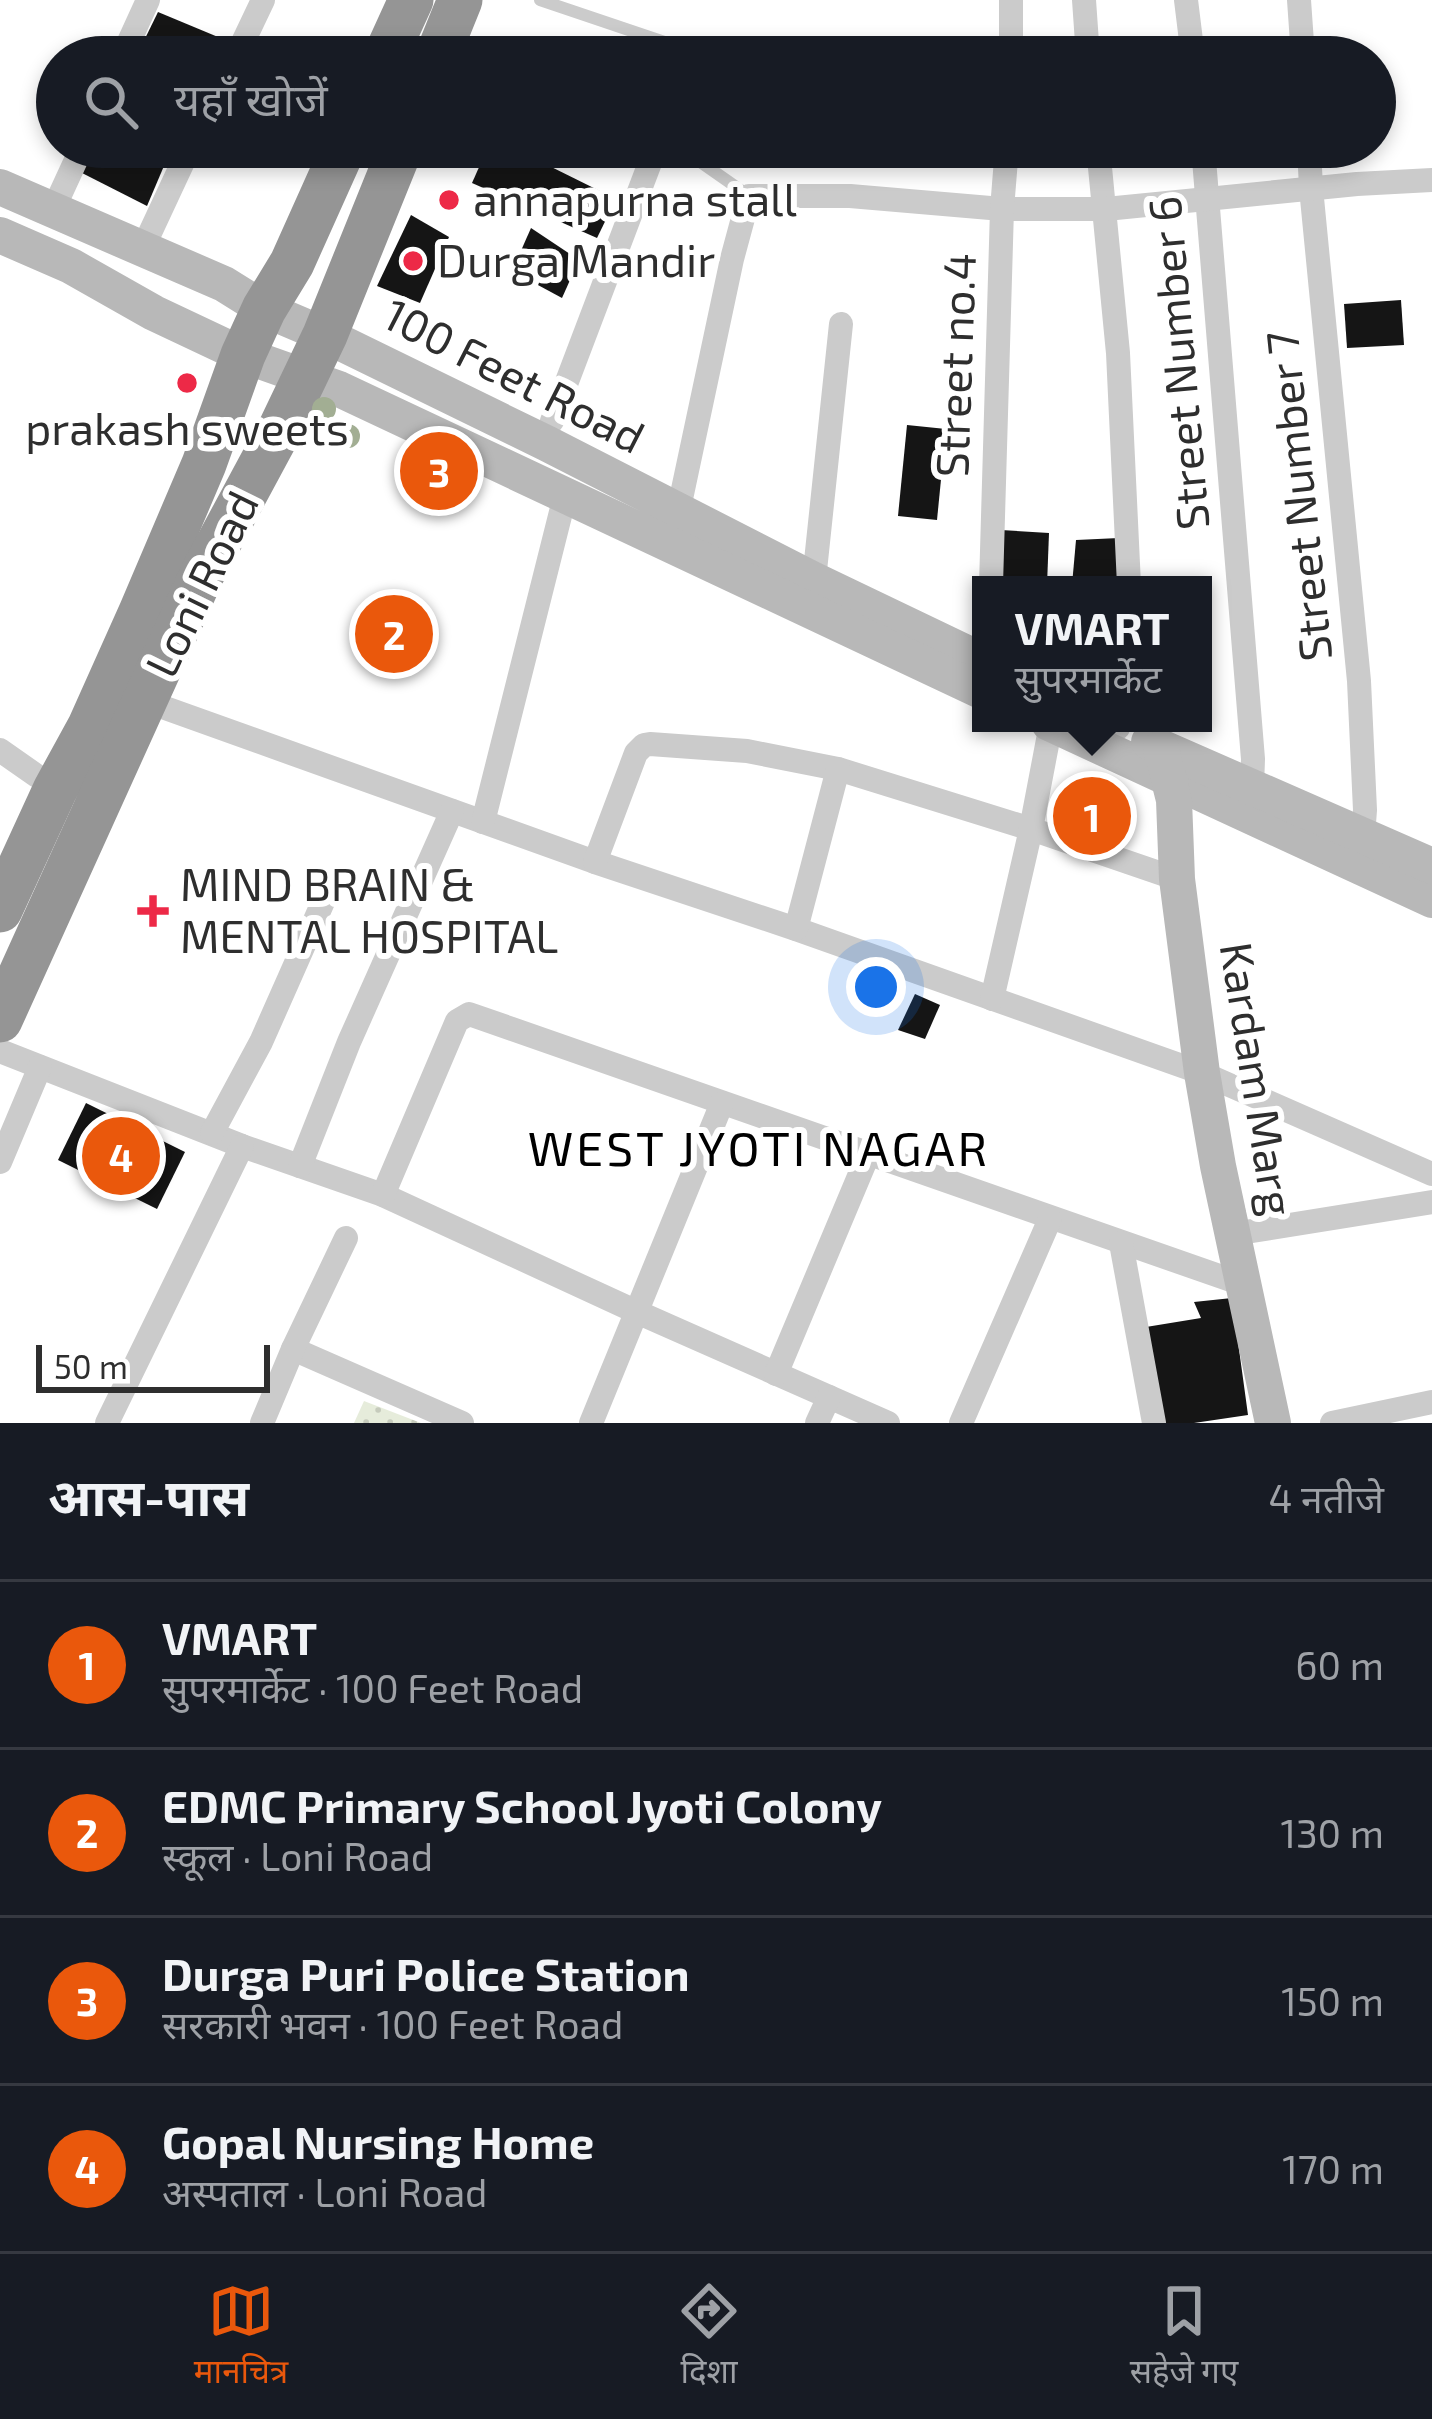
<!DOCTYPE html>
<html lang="hi">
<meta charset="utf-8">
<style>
body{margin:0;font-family:"Exo 2","Noto Sans Devanagari",sans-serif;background:#242831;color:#f1f3f6}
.scale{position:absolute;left:36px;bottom:30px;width:234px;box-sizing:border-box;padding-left:12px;border:6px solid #2e2e2e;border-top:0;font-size:33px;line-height:42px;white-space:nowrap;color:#2e2e2e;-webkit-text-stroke:9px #fff;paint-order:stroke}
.you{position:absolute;left:876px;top:987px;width:42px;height:42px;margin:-30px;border:9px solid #fff;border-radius:50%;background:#1a73e8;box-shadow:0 0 0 18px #1a73e833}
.badge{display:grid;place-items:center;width:78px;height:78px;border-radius:50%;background:#ea580c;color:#fff;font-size:39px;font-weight:700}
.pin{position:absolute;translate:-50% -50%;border:6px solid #fff;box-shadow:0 3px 12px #0006}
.popup{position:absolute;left:972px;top:576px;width:240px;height:156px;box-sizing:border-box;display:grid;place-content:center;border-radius:0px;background:#171b24;filter:drop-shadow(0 3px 9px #0005);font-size:39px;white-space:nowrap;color:#9ea1a6}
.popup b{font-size:45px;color:#f1f3f6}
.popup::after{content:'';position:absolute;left:50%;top:100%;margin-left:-24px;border:24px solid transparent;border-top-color:#171b24}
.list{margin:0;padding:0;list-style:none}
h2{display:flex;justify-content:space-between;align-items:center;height:156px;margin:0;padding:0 48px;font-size:51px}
h2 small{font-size:39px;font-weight:400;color:#9ea1a6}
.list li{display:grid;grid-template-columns:78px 1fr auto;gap:36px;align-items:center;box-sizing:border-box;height:168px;padding:0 48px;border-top:3px solid #363941}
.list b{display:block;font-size:45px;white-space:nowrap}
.list p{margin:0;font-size:39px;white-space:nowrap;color:#9ea1a6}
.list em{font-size:39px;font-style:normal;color:#9ea1a6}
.icon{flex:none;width:66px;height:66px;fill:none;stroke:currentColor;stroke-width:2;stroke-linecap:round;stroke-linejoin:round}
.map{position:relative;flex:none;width:1432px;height:1423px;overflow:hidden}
.search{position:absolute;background:#171b24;box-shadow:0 6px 18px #0003;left:36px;right:36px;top:36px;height:132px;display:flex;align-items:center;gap:30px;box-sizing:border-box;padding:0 42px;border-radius:66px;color:#9ea1a6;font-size:45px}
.sheet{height:828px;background:#171b24}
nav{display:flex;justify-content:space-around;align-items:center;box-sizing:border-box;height:168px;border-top:3px solid #363941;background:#171b24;font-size:33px;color:#9ea1a6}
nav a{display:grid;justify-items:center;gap:6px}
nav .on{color:#ea580c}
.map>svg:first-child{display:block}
.park{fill:url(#park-dots)}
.building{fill:#151515}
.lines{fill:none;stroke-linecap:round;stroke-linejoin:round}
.lane{stroke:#cbcbcb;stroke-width:12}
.street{stroke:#cbcbcb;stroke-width:24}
.secondary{stroke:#b8b8b8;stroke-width:36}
.highway{stroke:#959595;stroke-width:45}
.tree{fill:#a2ae93}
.poi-dot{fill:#ed2947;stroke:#fff;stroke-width:4.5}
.labels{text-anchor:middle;stroke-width:12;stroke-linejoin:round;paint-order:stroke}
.poi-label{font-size:45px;fill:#2e2e2e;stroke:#fff;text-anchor:start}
.street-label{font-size:45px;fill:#2e2e2e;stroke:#fff}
.neighbourhood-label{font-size:48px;letter-spacing:3px;fill:#000;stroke:#fff}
</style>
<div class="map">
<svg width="1432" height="1423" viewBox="0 0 1432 1423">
<defs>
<pattern id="park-dots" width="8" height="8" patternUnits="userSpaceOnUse" patternTransform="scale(3)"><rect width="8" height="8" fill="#e6ecdb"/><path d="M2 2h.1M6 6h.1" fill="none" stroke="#c6cbbc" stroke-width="1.8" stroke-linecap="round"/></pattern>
</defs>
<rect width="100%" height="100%" fill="#fff"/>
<path class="park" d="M364 1401 421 1423H354Z"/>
<g class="building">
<path d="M158 12 218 37 210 57H136Z"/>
<path d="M94 147H172L147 206 82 173Z"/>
<path d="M488 147H511L616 199 597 238 472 183Z"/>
<path d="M411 215 449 237 420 303 377 286Z"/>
<path d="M531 228 579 260 562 298 512 271Z"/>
<path d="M1401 300 1404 345 1347 348 1344 304Z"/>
<path d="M907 425 946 429 937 520 898 516Z"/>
<path d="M1001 530 1049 533 1047 585H999Z"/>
<path d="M1119 538 1122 585H1072L1076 540Z"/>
<path d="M915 994 940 1005 925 1039 898 1030Z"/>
<path d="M86 1103 185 1152 157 1209 58 1160Z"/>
<path d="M1232 1298 1248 1415 1194 1423H1164L1146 1327 1201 1318 1194 1302Z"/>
</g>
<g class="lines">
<g class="lane">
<path d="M540 0 694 52"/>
<path d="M679 147 749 196"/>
</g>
<g class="street">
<path d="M1011 0V57"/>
<path d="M1084 0 1088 57"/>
<path d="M1186 0 1193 57"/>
<path d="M1299 0 1303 57"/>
<path d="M122 57 148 0"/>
<path d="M236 57 263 0"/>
<path d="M692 57 694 52"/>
<path d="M1098 147 1118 353 1129 585"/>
<path d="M1203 147 1253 759 1252 787"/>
<path d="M1309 147 1311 188 1359 681 1365 810 1363 836"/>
<path d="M53 210 82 147"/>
<path d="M142 250 190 147"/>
<path d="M552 421 656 147"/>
<path d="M678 513 732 259 749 196H850L1002 209H1106L1357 184 1432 180"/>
<path d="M814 580 841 324"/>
<path d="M991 585 1002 209 1007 147"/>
<path d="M140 699 595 862 796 929 1202 1073 1432 1174"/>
<path d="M1118 728 1119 723"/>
<path d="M0 750 37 776"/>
<path d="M483 822 565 496"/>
<path d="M595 862 636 753 644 745 650 744 747 751 838 769 1031 829 1177 879"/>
<path d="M796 929 838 769"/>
<path d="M992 999 1031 829 1051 724"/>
<path d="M0 1051 242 1146 383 1195 637 1312 888 1423"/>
<path d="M212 1133 261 1042 327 893"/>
<path d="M0 1162 40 1067"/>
<path d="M300 1166 349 1042 452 811"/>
<path d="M383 1195 457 1021 469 1014 1245 1285"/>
<path d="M1233 1234 1432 1202"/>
<path d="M1121 1243 1154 1423"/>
<path d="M293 1349 462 1423"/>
<path d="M776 1374 868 1155"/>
<path d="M107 1423 242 1146"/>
<path d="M262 1423 293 1349 346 1238"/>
<path d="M591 1423 722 1103"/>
<path d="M817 1423 829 1397"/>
<path d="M961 1423 1050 1219"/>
<path d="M1332 1423 1432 1402"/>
</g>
<g class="secondary">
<path d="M0 187 224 284 264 309 325 335 546 443 814 580 981 660"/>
<path d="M0 235 71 266 154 313 243 355 339 389 981 691"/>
<path d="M1049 723 1432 900"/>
<path d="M1149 742 1432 866"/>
<path d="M1161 748 1174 800 1177 879 1202 1073 1218 1166 1273 1423"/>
</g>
<g class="highway">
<path d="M385 57 411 0"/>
<path d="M437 57 460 0"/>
<path d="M0 910 55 790 90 726 141 612 204 464 243 355 264 309 292 263 344 147"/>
<path d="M0 1020 202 574 281 427 325 335 401 147"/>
</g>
</g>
<g class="tree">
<circle cx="324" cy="409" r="12"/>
<circle cx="348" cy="436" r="12"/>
</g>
<g class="poi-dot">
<circle cx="449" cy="200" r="12"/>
<circle cx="413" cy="261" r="12"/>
<circle cx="187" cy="383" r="12"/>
<path d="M147 893h12v12h12v12h-12v12h-12v-12h-12v-12h12z"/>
</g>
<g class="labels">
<g class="poi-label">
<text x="473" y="216">annapurna stall</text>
<text x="437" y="277">Durga Mandir</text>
<text x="187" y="445" text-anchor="middle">prakash sweets</text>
<text x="180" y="901">MIND BRAIN &amp;<tspan x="180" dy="52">MENTAL HOSPITAL</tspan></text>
</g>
<g class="street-label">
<text transform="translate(1179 363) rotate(-95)" y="16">Street Number 6</text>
<text transform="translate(956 365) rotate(-88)" y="16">Street no.4</text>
<text transform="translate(514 376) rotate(27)" y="16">100 Feet Road</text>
<text transform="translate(1299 496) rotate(-96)" y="16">Street Number 7</text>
<text transform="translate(202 584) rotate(-64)" y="16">Loni Road</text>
<text transform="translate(1257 1079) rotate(81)" y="16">Kardam Marg</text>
</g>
<g class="neighbourhood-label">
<text x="759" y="1166">WEST JYOTI NAGAR</text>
</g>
</g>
</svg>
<div class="scale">50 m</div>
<div class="you"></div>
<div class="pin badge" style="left:1092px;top:816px">1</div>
<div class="popup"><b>VMART</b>सुपरमार्केट</div>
<div class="pin badge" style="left:394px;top:634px">2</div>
<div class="pin badge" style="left:439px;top:471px">3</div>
<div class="pin badge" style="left:121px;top:1156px">4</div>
<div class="search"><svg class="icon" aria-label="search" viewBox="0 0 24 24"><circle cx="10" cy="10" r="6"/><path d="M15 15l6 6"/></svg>यहाँ खोजें</div>
</div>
<section class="sheet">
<h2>आस-पास<small>4 नतीजे</small></h2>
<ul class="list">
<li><span class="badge">1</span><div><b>VMART</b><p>सुपरमार्केट · 100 Feet Road</p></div><em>60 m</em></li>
<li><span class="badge">2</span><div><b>EDMC Primary School Jyoti Colony</b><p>स्कूल · Loni Road</p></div><em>130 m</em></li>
<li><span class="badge">3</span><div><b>Durga Puri Police Station</b><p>सरकारी भवन · 100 Feet Road</p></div><em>150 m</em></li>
<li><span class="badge">4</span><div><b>Gopal Nursing Home</b><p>अस्पताल · Loni Road</p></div><em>170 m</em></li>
</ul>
</section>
<nav>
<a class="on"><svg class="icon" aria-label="map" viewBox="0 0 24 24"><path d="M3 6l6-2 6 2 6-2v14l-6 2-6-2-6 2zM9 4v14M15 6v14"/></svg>मानचित्र</a>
<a><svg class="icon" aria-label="directions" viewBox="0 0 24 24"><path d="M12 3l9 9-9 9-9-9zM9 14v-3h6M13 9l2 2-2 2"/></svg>दिशा</a>
<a><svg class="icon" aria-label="saved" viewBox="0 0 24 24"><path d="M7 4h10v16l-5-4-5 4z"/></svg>सहेजे गए</a>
</nav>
